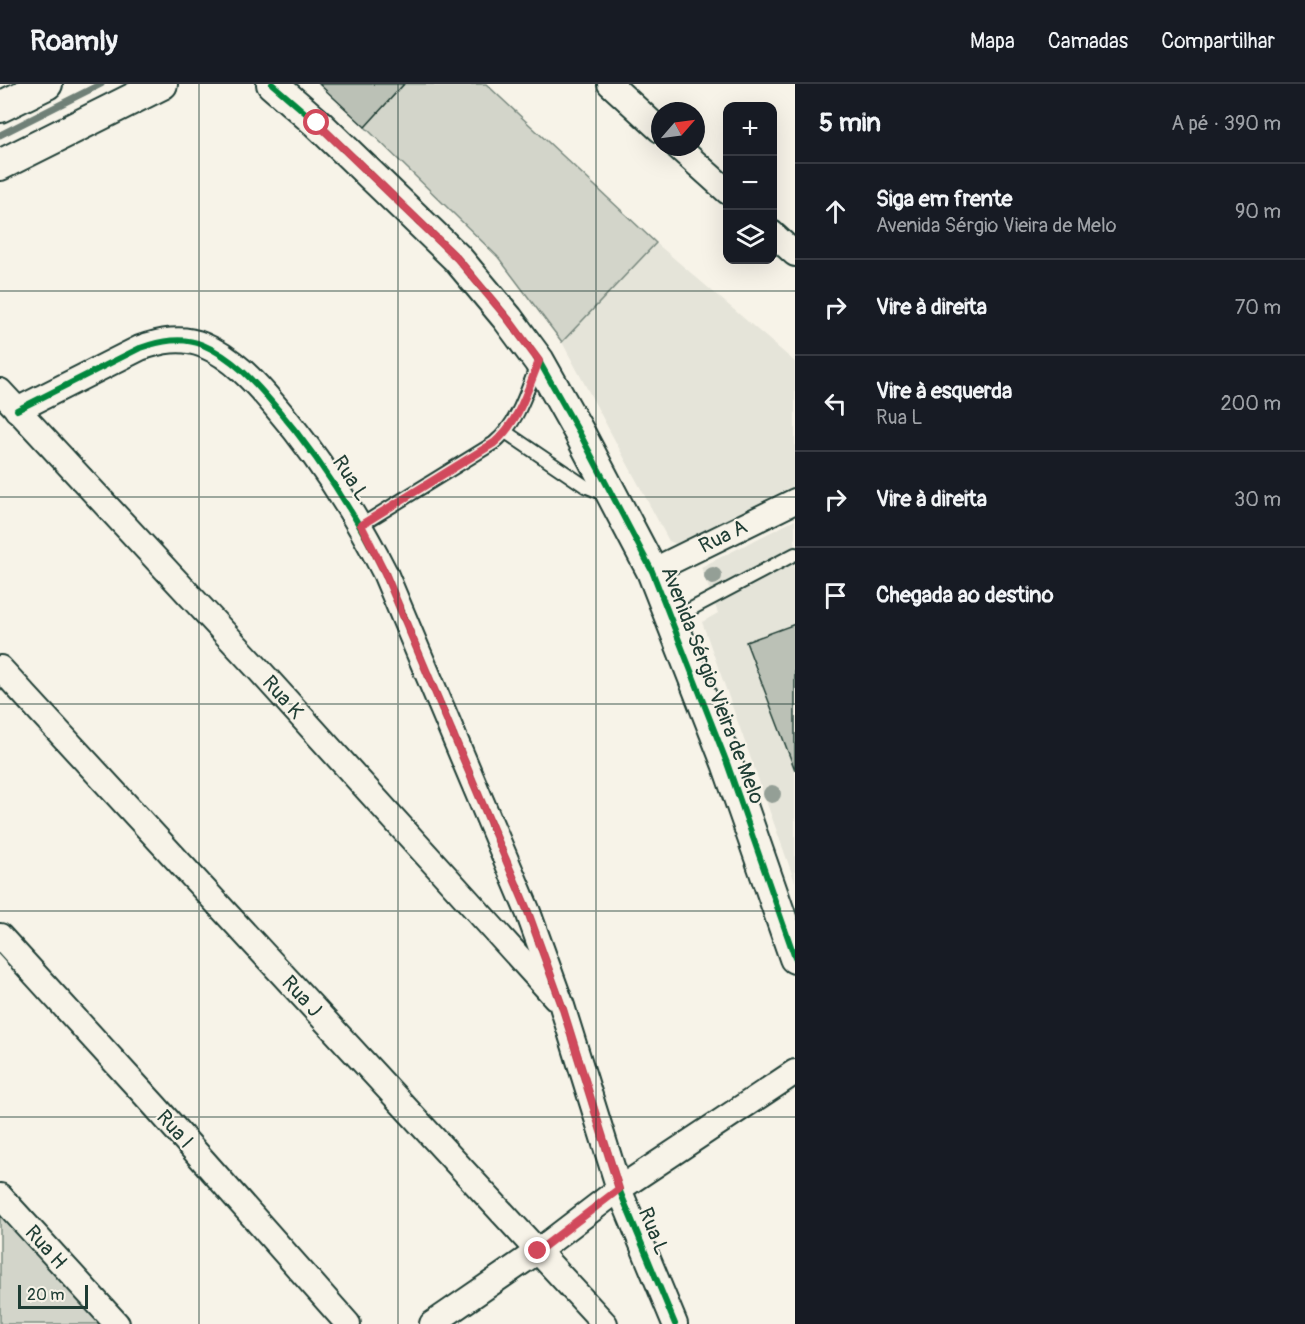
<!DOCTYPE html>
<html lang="pt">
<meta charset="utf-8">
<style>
body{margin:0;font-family:Pangolin,sans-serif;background:#242831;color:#f1f3f6}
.controls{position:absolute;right:18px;top:18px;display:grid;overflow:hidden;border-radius:12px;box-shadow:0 6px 24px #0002}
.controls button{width:54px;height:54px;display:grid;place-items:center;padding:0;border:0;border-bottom:2px solid #363941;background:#171b24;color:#f1f3f6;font:30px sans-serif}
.compass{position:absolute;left:651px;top:18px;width:54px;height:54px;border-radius:50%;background:#171b24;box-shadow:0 6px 24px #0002;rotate:62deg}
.scale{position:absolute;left:18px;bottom:15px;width:70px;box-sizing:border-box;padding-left:6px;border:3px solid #1f3d34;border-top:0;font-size:16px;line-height:21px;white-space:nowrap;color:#1f3d34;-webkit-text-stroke:4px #f7f3e8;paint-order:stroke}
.stop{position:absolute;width:18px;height:18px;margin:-14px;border:4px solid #d1495b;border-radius:50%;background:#fff}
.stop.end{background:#d1495b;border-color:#fff;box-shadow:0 2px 6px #0008}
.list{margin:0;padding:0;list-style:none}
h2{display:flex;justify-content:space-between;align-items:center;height:78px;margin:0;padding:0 24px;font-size:26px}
h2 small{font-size:20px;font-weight:400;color:#9ea1a6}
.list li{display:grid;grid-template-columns:39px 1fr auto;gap:18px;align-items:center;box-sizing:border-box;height:96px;padding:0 24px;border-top:2px solid #363941}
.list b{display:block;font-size:22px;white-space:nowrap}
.list p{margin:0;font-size:20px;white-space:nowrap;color:#9ea1a6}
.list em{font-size:20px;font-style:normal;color:#9ea1a6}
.icon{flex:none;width:33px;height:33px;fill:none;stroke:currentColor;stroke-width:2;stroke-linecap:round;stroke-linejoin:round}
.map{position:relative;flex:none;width:795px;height:1240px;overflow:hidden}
header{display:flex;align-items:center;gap:36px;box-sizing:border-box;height:84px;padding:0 30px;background:#171b24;border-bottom:2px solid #363941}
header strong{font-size:28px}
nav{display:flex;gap:33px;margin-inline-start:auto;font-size:21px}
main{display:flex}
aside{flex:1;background:#171b24}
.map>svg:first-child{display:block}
.built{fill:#e5e4d9}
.green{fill:#d3d5ca;stroke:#79897f;stroke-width:1.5}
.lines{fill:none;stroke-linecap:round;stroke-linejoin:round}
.stream{stroke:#6f8077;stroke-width:7}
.building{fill:#bbc1b6;stroke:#1f3d34;stroke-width:1.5}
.service-casing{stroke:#1f3d34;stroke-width:16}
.minor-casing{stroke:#1f3d34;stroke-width:28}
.tertiary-casing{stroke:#1f3d34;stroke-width:34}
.service{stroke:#f7f3e8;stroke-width:12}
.minor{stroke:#f7f3e8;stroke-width:24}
.tertiary{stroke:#f7f3e8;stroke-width:30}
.cycleway-casing{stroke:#f7f3e8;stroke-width:10}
.cycleway{stroke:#00873e;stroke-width:6}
.tree{fill:#949f96}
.route{stroke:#d1495b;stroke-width:8}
.grid{fill:none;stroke:#1f3d34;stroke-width:1.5;stroke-opacity:0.55}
.labels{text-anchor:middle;stroke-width:4.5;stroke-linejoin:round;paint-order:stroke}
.street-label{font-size:21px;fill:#1f3d34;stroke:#f7f3e8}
</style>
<header>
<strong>Roamly</strong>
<nav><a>Mapa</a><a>Camadas</a><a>Compartilhar</a></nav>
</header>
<main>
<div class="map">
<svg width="795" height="1240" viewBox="0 0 795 1240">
<rect width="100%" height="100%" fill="#f7f3e8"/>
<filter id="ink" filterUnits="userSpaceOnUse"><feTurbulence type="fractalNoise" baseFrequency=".0167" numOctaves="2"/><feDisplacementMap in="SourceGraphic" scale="12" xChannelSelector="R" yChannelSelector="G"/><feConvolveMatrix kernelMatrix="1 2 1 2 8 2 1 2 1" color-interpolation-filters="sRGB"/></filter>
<g filter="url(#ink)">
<g class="built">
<path d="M656 159 795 278V401L676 460 669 457 562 258Z"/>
<path d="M795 436V798L702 538 718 529 701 483Z"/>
</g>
<g class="green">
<path d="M404 0H486L656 159 562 258 498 173 365 43Z"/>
<path d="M0 1124 107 1240H0Z"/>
</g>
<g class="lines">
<path class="stream" d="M0 51 101 0"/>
</g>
<g class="building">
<path d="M319 0H404L365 43Z"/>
<path d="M795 540V686L746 558Z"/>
</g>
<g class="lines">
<g class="service-casing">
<g id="service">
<path d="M507 349 585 402 607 411"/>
<path d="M361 441 494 359C518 339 526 309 537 281"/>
<path d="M672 535 795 470"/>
</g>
</g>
<g class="minor-casing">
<g id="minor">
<path d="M610 0 660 46"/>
<path d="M678 63 728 108"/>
<path d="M772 149 795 170"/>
<path d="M0 307 260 587 555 913"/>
<path d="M17 326 140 264C160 257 182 252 203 261 232 273 255 298 275 322 319 373 354 428 385 489L528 828 562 922 619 1105 675 1240"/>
<path d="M652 487 795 417"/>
<path d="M0 584 605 1240"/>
<path d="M0 852 155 1022 348 1240"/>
<path d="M0 1112 117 1240"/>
<path d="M432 1240 538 1167 619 1105 795 988"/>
</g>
</g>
<g class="tertiary-casing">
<g id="tertiary">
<path d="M272 0 317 39 457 174 508 235 539 277 579 348 652 487 727 679 795 874"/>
<path d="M0 23 47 0"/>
<path d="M0 81 162 0"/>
</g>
</g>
<use href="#service" class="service"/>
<use href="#minor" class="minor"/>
<use href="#tertiary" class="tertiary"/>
<g class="cycleway-casing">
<g id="cycleway">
<path d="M272 0 317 39 457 174 508 235 539 277 579 348 652 487 727 679 795 874"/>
<path d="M17 326 140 264C160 257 182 252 203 261 232 273 255 298 275 322 319 373 354 428 385 489L528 828 562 922 619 1105 675 1240"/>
</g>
</g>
<use href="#cycleway" class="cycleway"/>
</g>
<g class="tree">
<circle cx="713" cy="492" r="9"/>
<circle cx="772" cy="710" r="9"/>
</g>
</g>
<g class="lines" filter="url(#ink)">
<path class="route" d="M317 39 457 174 508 235 539 277C527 307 519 338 494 359L361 441 385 489 528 828 562 922 619 1105 538 1167"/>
</g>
<path class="grid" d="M199 0V1240M398 0V1240M596 0V1240M0 207H795M0 413H795M0 620H795M0 827H795M0 1033H795"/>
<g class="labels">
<g class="street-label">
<text transform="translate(351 394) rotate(57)" y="7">Rua L</text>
<text transform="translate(723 452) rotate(-26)" y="7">Rua A</text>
<text transform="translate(713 601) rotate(69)" y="7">Avenida Sérgio Vieira de Melo</text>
<text transform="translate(283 613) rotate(48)" y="7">Rua K</text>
<text transform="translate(302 912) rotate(47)" y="7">Rua J</text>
<text transform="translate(175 1045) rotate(48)" y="7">Rua I</text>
<text transform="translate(654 1147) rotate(68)" y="7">Rua L</text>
<text transform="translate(46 1163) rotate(48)" y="7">Rua H</text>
</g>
</g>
</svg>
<div class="controls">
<button>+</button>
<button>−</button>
<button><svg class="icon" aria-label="layers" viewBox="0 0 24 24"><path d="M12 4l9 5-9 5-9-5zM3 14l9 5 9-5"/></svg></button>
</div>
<svg class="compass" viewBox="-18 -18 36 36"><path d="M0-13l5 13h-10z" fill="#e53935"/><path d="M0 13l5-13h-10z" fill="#9ea1a6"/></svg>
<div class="scale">20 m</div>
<div class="stop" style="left:317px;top:39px"></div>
<div class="stop end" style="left:538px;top:1167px"></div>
</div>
<aside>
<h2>5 min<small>A pé · 390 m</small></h2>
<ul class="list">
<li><svg class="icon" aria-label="ahead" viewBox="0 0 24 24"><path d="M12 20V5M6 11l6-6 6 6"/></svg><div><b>Siga em frente</b><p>Avenida Sérgio Vieira de Melo</p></div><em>90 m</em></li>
<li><svg class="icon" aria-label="right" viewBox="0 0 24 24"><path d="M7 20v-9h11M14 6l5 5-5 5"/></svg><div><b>Vire à direita</b></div><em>70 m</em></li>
<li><svg class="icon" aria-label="left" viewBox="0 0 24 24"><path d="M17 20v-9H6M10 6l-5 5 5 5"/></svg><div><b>Vire à esquerda</b><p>Rua L</p></div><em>200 m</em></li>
<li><svg class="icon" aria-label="right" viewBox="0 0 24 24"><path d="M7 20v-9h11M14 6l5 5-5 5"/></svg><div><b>Vire à direita</b></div><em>30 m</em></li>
<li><svg class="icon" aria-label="arrive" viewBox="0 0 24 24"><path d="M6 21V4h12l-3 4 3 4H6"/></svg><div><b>Chegada ao destino</b></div></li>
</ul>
</aside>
</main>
